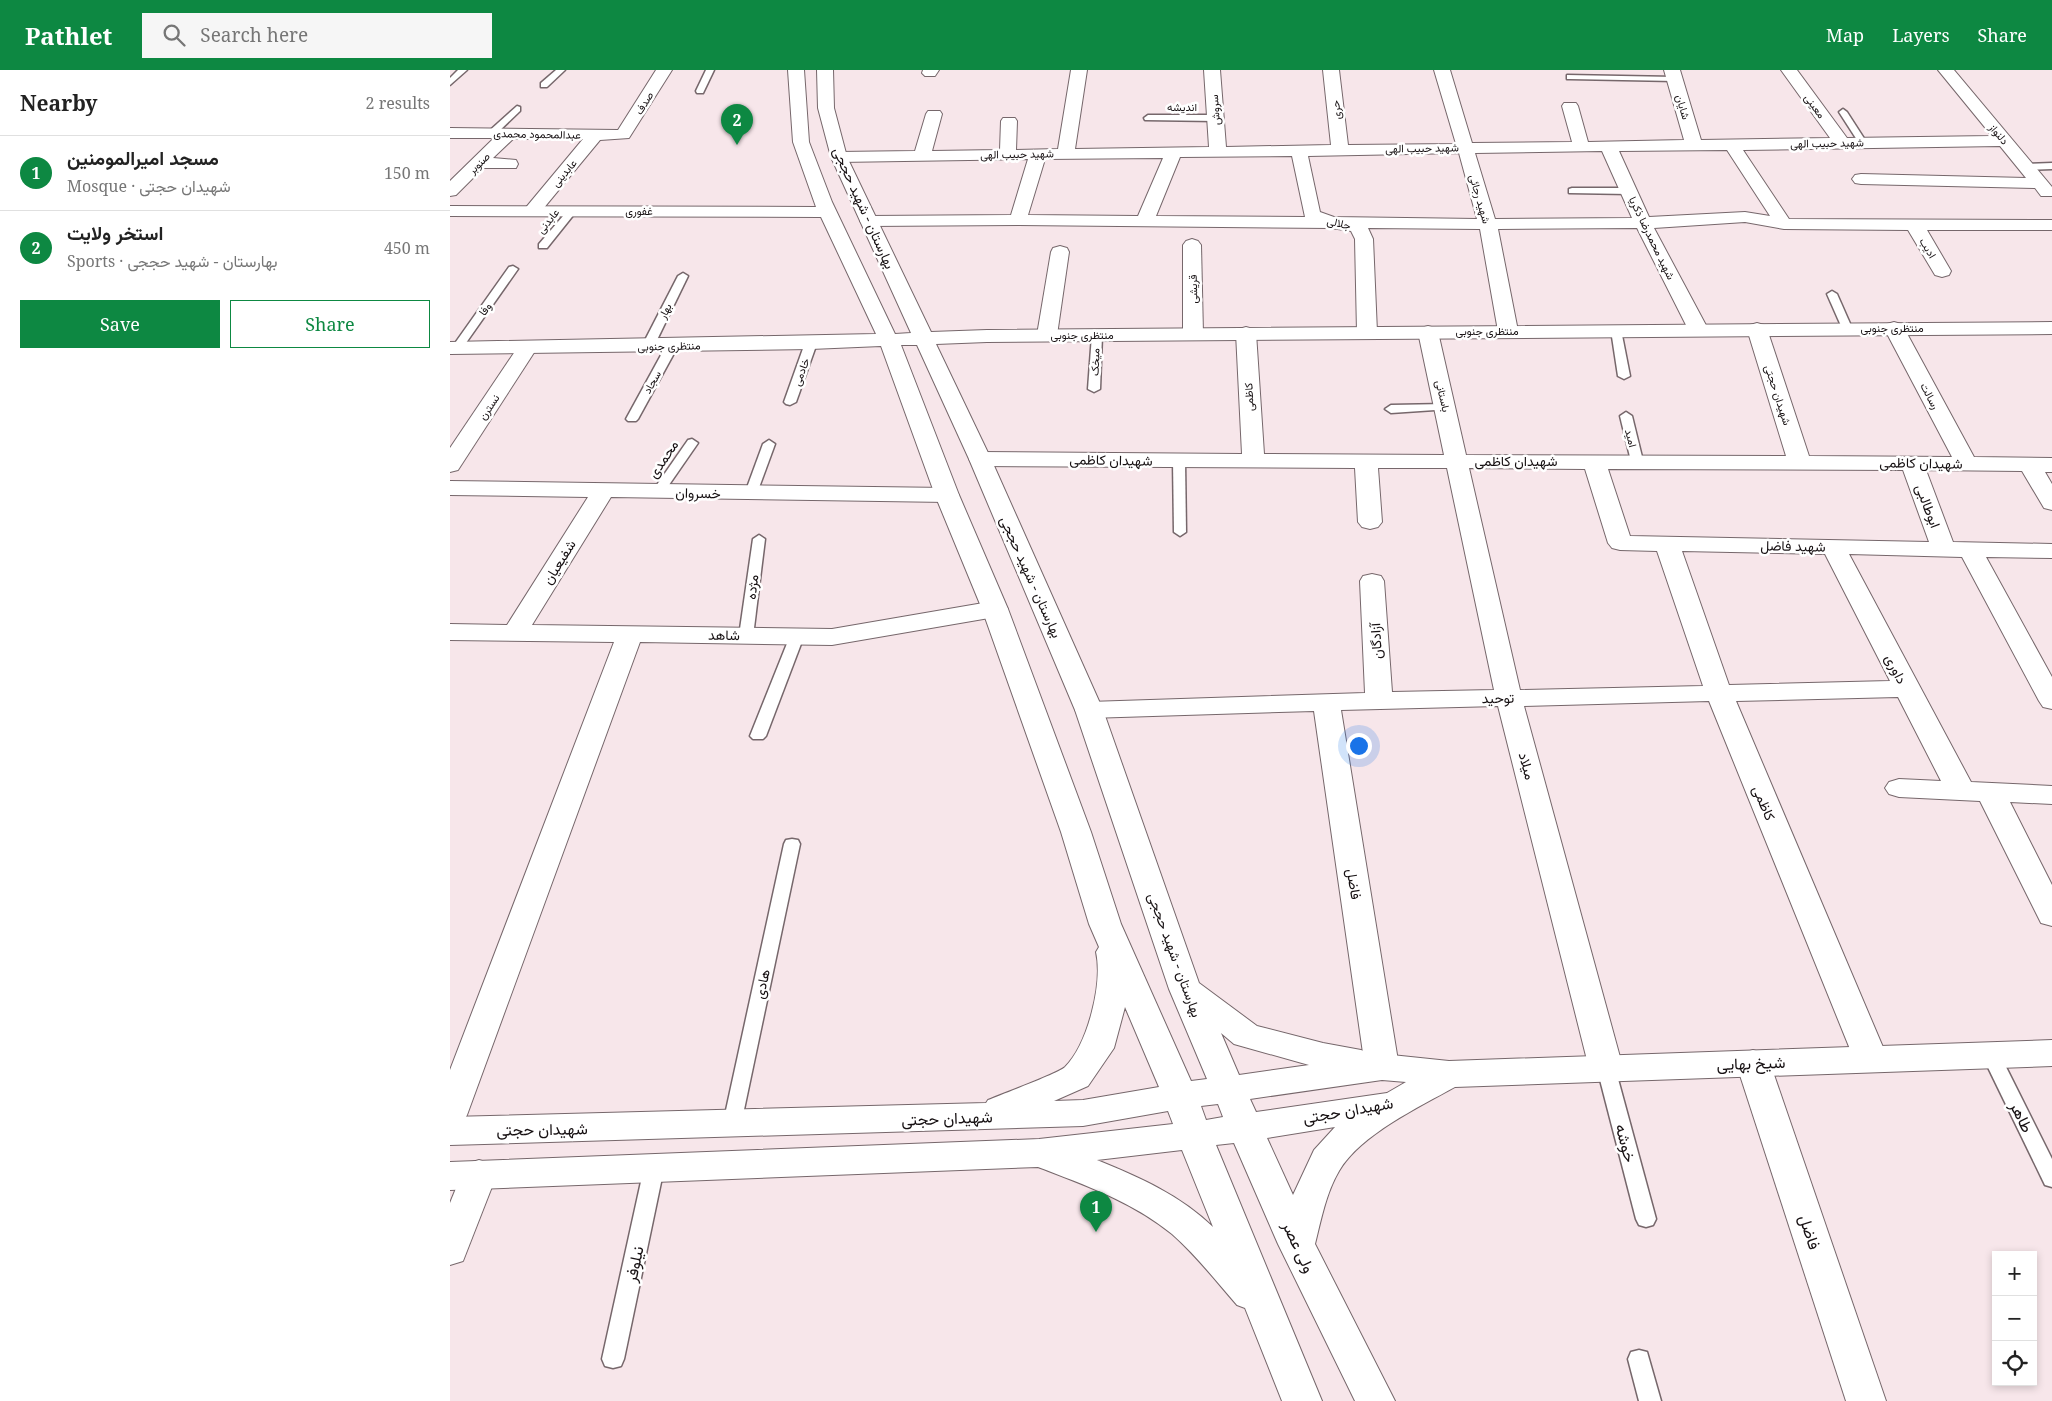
<!DOCTYPE html>
<meta charset="utf-8">
<style>
body{margin:0;font-family:"Noto Serif",Vazirmatn,serif;background:#f6f6f6;color:#222}
.controls{position:absolute;right:15px;bottom:15px;display:grid;overflow:hidden;border-radius:0px;box-shadow:0 2px 8px #0003}
.controls button{width:45px;height:45px;display:grid;place-items:center;padding:0;border:0;border-bottom:1px solid #e0e0e0;background:#fff;color:#222;font:25px sans-serif}
.you{position:absolute;left:908px;top:675px;width:18px;height:18px;margin:-12px;border:4px solid #fff;border-radius:50%;background:#1a73e8;box-shadow:0 0 0 8px #1a73e833}
.badge{display:grid;place-items:center;width:32px;height:32px;border-radius:50%;background:#0d8842;color:#fff;font-size:16px;font-weight:700}
.pin{position:absolute;translate:-50% -41px;filter:drop-shadow(0 1px 2px #0008)}
.pin::after{content:'';position:absolute;top:26px;width:18px;height:15px;background:inherit;clip-path:polygon(0 0,100% 0,50% 100%)}
.list{margin:0;padding:0;list-style:none}
h2{display:flex;justify-content:space-between;align-items:center;height:65px;margin:0;padding:0 20px;font-size:21px}
h2 small{font-size:16px;font-weight:400;color:#767676}
.list li{display:grid;grid-template-columns:32px 1fr auto;gap:15px;align-items:center;box-sizing:border-box;height:75px;padding:0 20px;border-top:1px solid #e0e0e0}
.list b{display:block;font-size:19px;white-space:nowrap}
.list p{margin:0;font-size:16px;white-space:nowrap;color:#767676}
.list em{font-size:16px;font-style:normal;color:#767676}
.actions{display:flex;gap:10px;padding:15px 20px}
.actions a{flex:1;padding:11px 0;border:1px solid #0d8842;border-radius:0px;text-align:center;font-size:18px;color:#0d8842}
.actions .main{background:#0d8842;color:#fff}
.icon{flex:none;width:28px;height:28px;fill:none;stroke:currentColor;stroke-width:2;stroke-linecap:round;stroke-linejoin:round}
.map{position:relative;flex:none;width:1602px;height:1331px;overflow:hidden}
header{display:flex;align-items:center;gap:30px;box-sizing:border-box;height:70px;padding:0 25px;background:#0d8842;color:#fff}
header strong{font-size:24px}
nav{display:flex;gap:28px;margin-inline-start:auto;font-size:18px}
.search{width:350px;height:45px;background:#f6f6f6;display:flex;align-items:center;gap:12px;box-sizing:border-box;padding:0 18px;border-radius:0px;color:#767676;font-size:19px}
main{display:flex}
aside{flex:1;background:#fff}
.map>svg:first-child{display:block}
.lines{fill:none;stroke-linecap:round;stroke-linejoin:round}
.lane-casing{stroke:#76676b;stroke-width:3}
.street-casing{stroke:#76676b;stroke-width:2}
.secondary-casing{stroke:#76676b;stroke-width:2}
.lane{fill:#fff;fill-rule:evenodd}
.street{fill:#fff;fill-rule:evenodd}
.secondary{fill:#fff;fill-rule:evenodd}
.labels{text-anchor:middle;stroke-width:5;stroke-linejoin:round;paint-order:stroke}
.far-street-label{font-size:11px;fill:#161012;stroke:#fff}
.street-label{font-size:14px;fill:#161012;stroke:#fff}
.near-street-label{font-size:16px;fill:#161012;stroke:#fff}
</style>
<header>
<strong>Pathlet</strong>
<div class="search"><svg class="icon" aria-label="search" viewBox="0 0 24 24"><circle cx="10" cy="10" r="6"/><path d="M15 15l6 6"/></svg>Search here</div>
<nav><a>Map</a><a>Layers</a><a>Share</a></nav>
</header>
<main>
<aside>
<h2>Nearby<small>2 results</small></h2>
<ul class="list">
<li><span class="badge">1</span><div><b>مسجد امیرالمومنین</b><p>Mosque · شهیدان حجتی</p></div><em>150 m</em></li>
<li><span class="badge">2</span><div><b>استخر ولایت</b><p>Sports · بهارستان - شهید حججی</p></div><em>450 m</em></li>
</ul>
<div class="actions"><a class="main">Save</a><a>Share</a></div>
</aside>
<div class="map">
<svg width="1602" height="1331" viewBox="0 0 1602 1331">
<rect width="100%" height="100%" fill="#f7e6ea"/>
<g class="lines">
<g class="lane-casing">
<g id="lane">
<path d="M8 0H17L0 15V8Z"/>
<path d="M106 0H115L97 17H91V13Z"/>
<path d="M256 0H264L253 23H247L246 21Z"/>
<path d="M1117 5 1225 7 1229 9 1225 11 1120 9H1117Z"/>
<path d="M67 36 70 37V41L44 66H38V62Z"/>
<path d="M1393 39 1397 42 1417 73 1416 75 1413 76 1409 73 1389 42Z"/>
<path d="M698 45H766L770 48 766 51 695 50 694 48Z"/>
<path d="M1602 93V99L1576 100 1571 97 1576 94Z"/>
<path d="M1122 118H1179L1184 121 1179 124 1119 123V119Z"/>
<path d="M122 138 127 141 125 143 97 178H89V174L119 139Z"/>
<path d="M63 196 68 199 11 280H3L1 278 3 276 59 197Z"/>
<path d="M233 203 238 206 204 276 198 279 194 278 192 276 228 206Z"/>
<path d="M1382 221 1387 224 1402 258 1401 260H1393L1392 258 1377 224Z"/>
<path d="M1166 257 1171 260 1180 306 1174 309 1168 306 1161 260Z"/>
<path d="M647 262 652 265 650 319 644 322 638 319 642 265Z"/>
<path d="M361 270 367 273 346 332 340 335 336 334 334 332 355 273Z"/>
<path d="M222 273 228 276 188 349 186 351H178L176 349 216 276Z"/>
<path d="M996 334 1002 337 1000 339 941 343 935 339 941 335Z"/>
<path d="M1176 342 1182 346 1193 391 1191 394 1187 395 1181 391 1170 346Z"/>
<path d="M242 369 248 373 212 425H204L202 422 204 419 238 370Z"/>
<path d="M319 370 325 374 307 423 301 427 297 426 295 423 313 374Z"/>
<path d="M729 387 735 391 736 462 730 466 724 462 723 391Z"/>
<path d="M309 465 315 469 303 566 296 570 289 566 303 469Z"/>
<path d="M347 562 354 566 316 666 313 669H303L300 666 340 566Z"/>
<path d="M342 769 348 770 350 774 291 1054 289 1059 282 1061 275 1059 273 1054 334 774 336 770Z"/>
<path d="M1541 978 1547 980 1550 985 1602 1089V1117L1595 1115 1532 985 1535 980Z"/>
<path d="M1156 991 1163 993 1165 998 1206 1149 1203 1155 1196 1157 1189 1155 1186 1149 1147 998 1149 993Z"/>
<path d="M204 1090 211 1093 214 1098 174 1289 171 1296 163 1298 155 1296 152 1289 194 1098 197 1093Z"/>
<path d="M1189 1280 1197 1282 1211 1331H1189L1178 1289 1181 1282Z"/>
</g>
</g>
<g class="street-casing">
<g id="street">
<path d="M206 0H222L179 68 150 70 88 145 82 146 76 145 73 141 133 69H63L43 88 66 90 68 94 66 98H33L6 125 0 126V111L44 68H0V58L168 60Z"/>
<path d="M473 0H489L485 6H475L472 3Z"/>
<path d="M621 0H637L625 79 759 77 754 0H770L776 77 881 75 873 0H889L898 75 1006 74 984 0H1000L1022 73 1122 72 1112 36 1114 33H1126L1128 36 1138 72 1234 70 1214 0H1230L1251 70 1380 68 1331 0H1347L1397 68 1542 66 1488 0H1504L1602 117V126H1591L1585 118 1411 114 1405 113 1402 109 1405 105 1411 104 1576 108 1550 76 1293 80 1339 149 1602 150V160H1477L1501 201 1499 205 1492 207 1485 205 1458 160 1334 159 1295 152 1204 158 1258 259 1255 263 1248 265 1241 263 1238 259 1187 158 1048 159 1068 261 1065 265 1058 267 1051 265 1048 261 1030 159 918 158 923 169 927 262 924 266 917 268 910 266 907 262 905 169 901 161 881 158 568 155 419 156 413 155 410 151 413 147 419 146 561 145 578 89 389 92 383 91 381 87 383 83 389 82 465 81 476 44 478 41H490L492 44 482 81 550 80 551 51 553 48H565L567 51 566 80 608 79ZM1277 80 1320 146 1295 142 1199 147 1169 81ZM1152 81 1182 148 1045 149 1025 83ZM1009 83 1027 149 884 147 870 142 858 86ZM842 86 855 147 706 146 730 87ZM713 88 688 146 578 145 595 89Z"/>
<path d="M742 169 748 171 751 175 753 264 750 268 743 270 736 268 733 264V175L736 171Z"/>
<path d="M610 176 617 178 619 182 607 265 604 269 597 271 590 269 587 265 601 182 603 178Z"/>
<path d="M1444 252 1451 254 1454 258 1524 387 1602 388V402H1595L1602 414V440L1594 438 1572 401 1476 400 1503 472 1602 474V488L1536 487 1602 607V639L1593 637 1589 631 1512 487 1399 484 1521 712 1602 716V734L1560 732 1602 815V856L1591 853 1530 731 1449 727 1439 724 1435 718 1439 712 1449 709 1491 711 1448 627 1286 631 1438 989 1433 998 1421 1002 1409 998 1404 989 1259 631 1074 636 1173 998 1168 1007 1156 1011 1144 1007 1139 998 1048 636 891 640 949 997 944 1006 932 1010 920 1006 915 997 864 641 639 648 629 646 625 640 629 634 639 632 915 623 910 511 913 506 922 504 931 506 934 511 942 622 1044 620 997 398H928L932 452 928 457 920 459 912 457 908 452 905 398 530 396 522 394 519 389 522 384 530 382 792 384 786 263 789 259 796 257 803 259 806 263 814 384 994 385 968 262 971 258 978 256 985 258 988 262 1016 385 1336 386 1297 259 1300 255 1307 253 1314 255 1317 259 1359 386 1502 387 1434 258 1437 254ZM1019 398 1135 399 1158 473 1162 478 1170 480 1207 481 1253 616 1070 620ZM1158 399 1453 400 1479 472 1180 466ZM1232 481 1375 484 1440 611 1279 615Z"/>
<path d="M77 272 84 274 87 278 8 400 0 402V378L70 274Z"/>
<path d="M0 411 497 418 505 420 509 425 505 430 497 432 161 427 82 555 382 559 545 531 554 534 558 539 554 544 545 547 382 575 190 572 17 1045 12 1054 0 1058V1000L164 572 0 570V554L57 555 138 427 0 425Z"/>
<path d="M1303 980 1315 984 1320 993 1436 1331H1396L1286 993 1291 984Z"/>
<path d="M29 1090 42 1094 47 1104 13 1191 0 1195V1133L16 1094Z"/>
</g>
</g>
<g class="secondary-casing">
<path id="secondary" d="M338 0H354L359 72 382 132 445 264 461 263 381 87 368 38 367 0H383L384 38 397 87 481 262 537 260 1602 252V264L537 272 486 274 541 389 653 640 749 913 807 956 873 973 911 980 924 985 932 984 999 991 1602 970V996L1005 1017C969 1037 910 1065 889 1101 876 1123 871 1150 865 1174L945 1331H905L828 1174 784 1073 766 1075 872 1331H832L795 1238 787 1235C766 1211 746 1185 722 1164 683 1132 635 1115 588 1097L0 1120V1092L589 1069 723 1054 718 1041 633 1056 0 1075V1047L536 1033 538 1030C552 1024 607 1004 615 997 638 974 653 913 646 882L649 877 639 854 611 762 532 539 485 425 431 276 361 279 0 284V272L426 264 371 147 0 146V136L366 137 343 72ZM451 275H467L519 389 625 640 719 919 757 1009 741 1011 671 854 641 762 558 539 509 425ZM675 937 709 1017 633 1030 604 1031 638 1016 664 978ZM771 963 784 974 859 995 789 1005ZM932 1010 956 1012 937 1023 806 1042 800 1029ZM768 1034 773 1047 756 1050 751 1036ZM885 1057 864 1080 843 1125 817 1068ZM732 1080 763 1157C730 1125 689 1107 647 1090Z"/>
</g>
<use href="#lane" class="lane"/>
<use href="#street" class="street"/>
<use href="#secondary" class="secondary"/>
</g>
<g class="labels">
<g class="far-street-label">
<text transform="translate(194 33) rotate(-58)" y="4">صدف</text>
<text transform="translate(1365 36) rotate(54)" y="4">معینی</text>
<text x="732" y="41">اندیشه</text>
<text transform="translate(1233 37) rotate(73)" y="4">شایان</text>
<text transform="translate(765 40) rotate(-94)" y="4">سروش</text>
<text transform="translate(886 40) rotate(-96)" y="4">حری</text>
<text transform="translate(87 64) rotate(1)" y="4">عبدالمحمود محمدی</text>
<text transform="translate(1549 64) rotate(50)" y="4">دلنواز</text>
<text transform="translate(1377 73) rotate(-1)" y="4">شهید حبیب الهی</text>
<text transform="translate(972 78) rotate(-1)" y="4">شهید حبیب الهی</text>
<text transform="translate(567 84) rotate(-1)" y="4">شهید حبیب الهی</text>
<text transform="translate(29 93) rotate(-45)" y="4">صنوبر</text>
<text transform="translate(114 103) rotate(-50)" y="4">عابدینی</text>
<text transform="translate(1030 129) rotate(74)" y="4">شهید رجائی</text>
<text x="189" y="145">غفوری</text>
<text transform="translate(98 151) rotate(-51)" y="4">عابدنی</text>
<text transform="translate(889 153) rotate(13)" y="4">جلالی</text>
<text transform="translate(1202 168) rotate(64)" y="4">شهید محمدرضا ذکریا</text>
<text transform="translate(1478 178) rotate(59)" y="4">ادیب</text>
<text transform="translate(743 219) rotate(-91)" y="4">قریشی</text>
<text transform="translate(35 239) rotate(-55)" y="4">وفا</text>
<text transform="translate(215 241) rotate(-63)" y="4">بهار</text>
<text x="1442" y="262">منتظری جنوبی</text>
<text x="1037" y="265">منتظری جنوبی</text>
<text x="632" y="269">منتظری جنوبی</text>
<text transform="translate(219 276) rotate(-1)" y="4">منتظری جنوبی</text>
<text transform="translate(645 292) rotate(-88)" y="4">میخک</text>
<text transform="translate(351 302) rotate(-70)" y="4">خادمی</text>
<text transform="translate(202 312) rotate(-61)" y="4">سجاد</text>
<text transform="translate(1328 325) rotate(72)" y="4">شهیدان حجتی</text>
<text transform="translate(993 326) rotate(77)" y="4">باستانی</text>
<text transform="translate(1480 326) rotate(62)" y="4">رسالت</text>
<text transform="translate(799 327) rotate(-93)" y="4">کاظمی</text>
<text transform="translate(39 337) rotate(-56)" y="4">نسترن</text>
<text transform="translate(1181 368) rotate(75)" y="4">امید</text>
</g>
<g class="street-label">
<text transform="translate(414 138) rotate(66)" y="5">بهارستان - شهید حججی</text>
<text transform="translate(213 389) rotate(-56)" y="5">محمدی</text>
<text transform="translate(661 390) rotate(1)" y="5">شهیدان کاظمی</text>
<text x="1066" y="396">شهیدان کاظمی</text>
<text transform="translate(1471 393) rotate(1)" y="5">شهیدان کاظمی</text>
<text transform="translate(248 423) rotate(1)" y="5">خسروان</text>
<text transform="translate(1478 436) rotate(69)" y="5">ابوطالبی</text>
<text transform="translate(1343 476) rotate(1)" y="5">شهید فاضل</text>
<text transform="translate(109 492) rotate(-58)" y="5">شفیعیان</text>
<text transform="translate(581 507) rotate(66)" y="5">بهارستان - شهید حججی</text>
<text transform="translate(302 517) rotate(-83)" y="5">مژده</text>
<text transform="translate(274 565) rotate(1)" y="5">شاهد</text>
<text transform="translate(926 571) rotate(-93)" y="5">آزادگان</text>
<text transform="translate(1446 599) rotate(63)" y="5">داوری</text>
<text transform="translate(1048 628) rotate(-1)" y="5">توحید</text>
<text transform="translate(1077 696) rotate(75)" y="5">میلاد</text>
<text transform="translate(1314 733) rotate(67)" y="5">کاظمی</text>
<text transform="translate(904 814) rotate(81)" y="5">فاضل</text>
<text transform="translate(725 885) rotate(70)" y="5">بهارستان - شهید حججی</text>
<text transform="translate(312 914) rotate(-78)" y="5">هادی</text>
</g>
<g class="near-street-label">
<text transform="translate(1301 993) rotate(-2)" y="6">شیخ بهایی</text>
<text transform="translate(898 1040) rotate(-10)" y="6">شهیدان حجتی</text>
<text transform="translate(1572 1047) rotate(64)" y="6">طاهر</text>
<text transform="translate(497 1048) rotate(-2)" y="6">شهیدان حجتی</text>
<text transform="translate(92 1059) rotate(-1)" y="6">شهیدان حجتی</text>
<text transform="translate(1176 1073) rotate(75)" y="6">خوشه</text>
<text transform="translate(1360 1162) rotate(72)" y="6">فاضل</text>
<text transform="translate(849 1177) rotate(65)" y="6">ولی عصر</text>
<text transform="translate(184 1194) rotate(-78)" y="6">نیلوفر</text>
</g>
</g>
</svg>
<div class="controls">
<button>+</button>
<button>−</button>
<button><svg class="icon" aria-label="locate" viewBox="0 0 24 24"><circle cx="12" cy="12" r="6"/><path d="M12 2v4M12 18v4M2 12h4M18 12h4"/></svg></button>
</div>
<div class="you"></div>
<div class="pin badge" style="left:646px;top:1162px">1</div>
<div class="pin badge" style="left:287px;top:75px">2</div>
</div>
</main>
